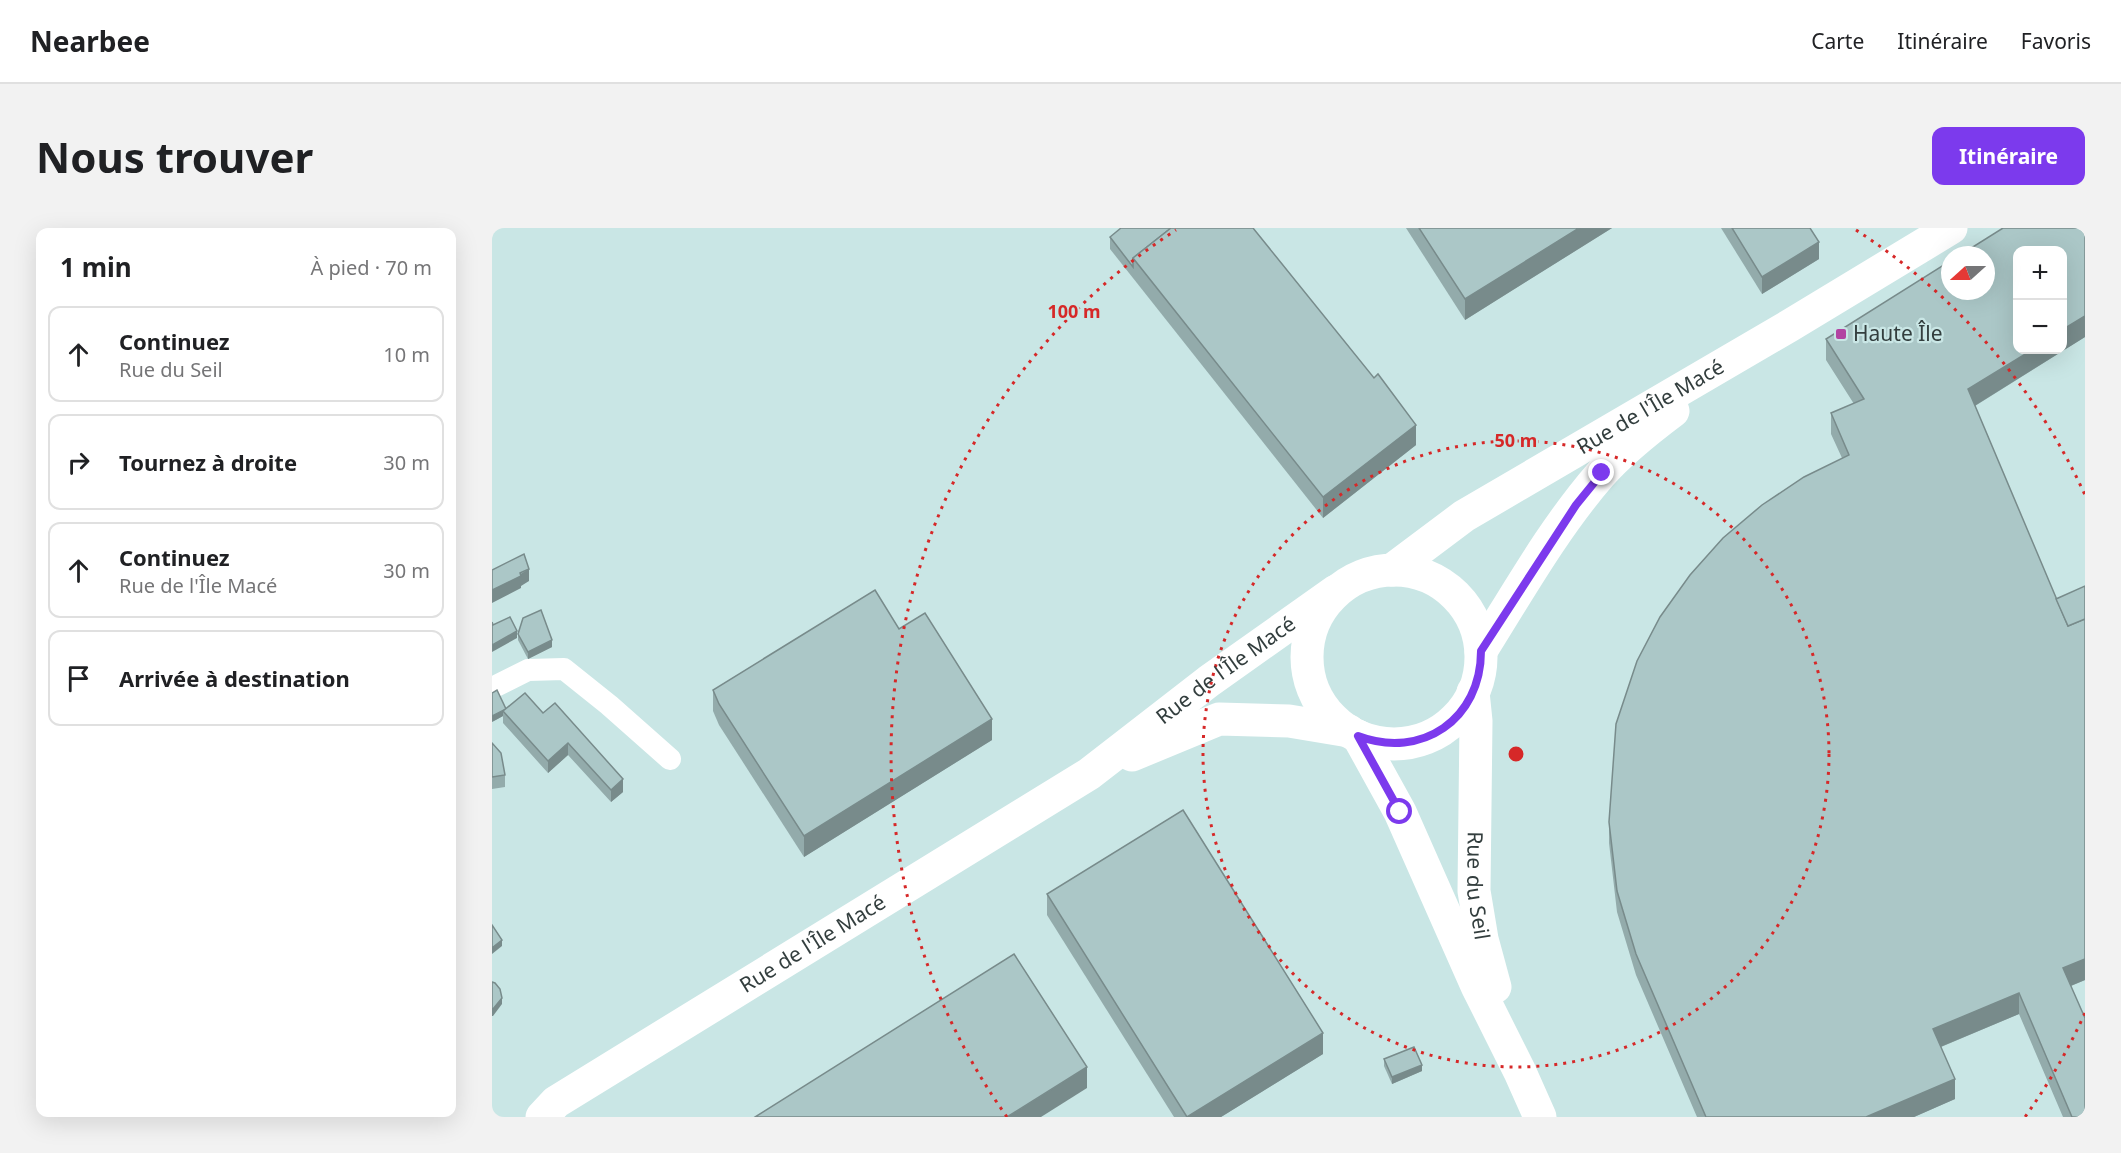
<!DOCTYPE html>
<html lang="fr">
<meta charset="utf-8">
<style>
body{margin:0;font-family:"Noto Sans",sans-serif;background:#f2f2f2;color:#202124}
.controls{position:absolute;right:18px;top:18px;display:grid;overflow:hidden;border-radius:12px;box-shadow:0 6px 24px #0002}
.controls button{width:54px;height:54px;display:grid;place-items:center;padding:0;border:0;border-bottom:2px solid #e0e0e0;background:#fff;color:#202124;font:30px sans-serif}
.compass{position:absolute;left:1449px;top:18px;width:54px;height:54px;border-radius:50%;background:#fff;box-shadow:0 6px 24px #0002;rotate:249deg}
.stop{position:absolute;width:18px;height:18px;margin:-14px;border:4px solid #7c3aed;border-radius:50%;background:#fff}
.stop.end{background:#7c3aed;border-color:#fff;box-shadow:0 2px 6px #0008}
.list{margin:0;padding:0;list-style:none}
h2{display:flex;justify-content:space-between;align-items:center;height:78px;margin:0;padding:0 24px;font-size:26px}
h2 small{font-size:20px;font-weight:400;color:#757577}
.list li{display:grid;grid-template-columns:39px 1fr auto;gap:18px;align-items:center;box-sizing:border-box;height:96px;margin:0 12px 12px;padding:0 12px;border:2px solid #e0e0e0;border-radius:12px}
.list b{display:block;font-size:22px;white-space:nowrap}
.list p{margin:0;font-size:20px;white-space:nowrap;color:#757577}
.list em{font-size:20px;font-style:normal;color:#757577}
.icon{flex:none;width:33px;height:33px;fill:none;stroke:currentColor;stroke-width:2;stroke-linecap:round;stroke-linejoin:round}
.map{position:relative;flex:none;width:1593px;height:889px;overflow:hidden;border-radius:12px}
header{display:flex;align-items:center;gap:36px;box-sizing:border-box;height:84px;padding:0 30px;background:#fff;border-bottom:2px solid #e0e0e0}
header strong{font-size:28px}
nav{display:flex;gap:33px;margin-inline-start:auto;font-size:21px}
.intro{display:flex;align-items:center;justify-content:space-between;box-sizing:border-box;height:144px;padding:0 36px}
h1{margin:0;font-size:42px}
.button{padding:15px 27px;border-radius:12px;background:#7c3aed;color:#fff;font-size:21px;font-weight:700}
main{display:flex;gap:36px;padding:0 36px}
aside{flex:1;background:#fff;border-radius:12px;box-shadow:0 6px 24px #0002}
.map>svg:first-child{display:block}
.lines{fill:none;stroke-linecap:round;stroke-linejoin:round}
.service{stroke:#fff;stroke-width:22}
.minor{stroke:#fff;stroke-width:33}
.wall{fill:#93abab}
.shaded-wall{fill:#788b8b}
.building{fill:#abc7c7;stroke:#788b8b;stroke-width:1.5}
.route{stroke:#7c3aed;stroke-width:8}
.ring{fill:none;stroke:#d62828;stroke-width:3;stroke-dasharray:3 6}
.poi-dot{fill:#b244a2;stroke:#c9e6e5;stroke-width:2}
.labels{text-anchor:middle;stroke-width:4.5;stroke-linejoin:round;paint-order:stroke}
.poi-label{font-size:21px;fill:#333e3e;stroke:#c9e6e5;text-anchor:start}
.street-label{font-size:21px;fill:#333e3e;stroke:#c9e6e5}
.centre{fill:#d62828;stroke:#c9e6e5;stroke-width:3}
.ring-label{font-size:18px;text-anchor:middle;font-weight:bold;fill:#d62828;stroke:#c9e6e5;stroke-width:4.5;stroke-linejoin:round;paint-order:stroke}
</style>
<header>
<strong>Nearbee</strong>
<nav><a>Carte</a><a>Itinéraire</a><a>Favoris</a></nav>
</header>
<div class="intro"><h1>Nous trouver</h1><a class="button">Itinéraire</a></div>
<main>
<aside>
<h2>1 min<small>À pied · 70 m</small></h2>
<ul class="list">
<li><svg class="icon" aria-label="ahead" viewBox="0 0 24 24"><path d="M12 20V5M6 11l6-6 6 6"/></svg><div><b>Continuez</b><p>Rue du Seil</p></div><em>10 m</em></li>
<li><svg class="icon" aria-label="right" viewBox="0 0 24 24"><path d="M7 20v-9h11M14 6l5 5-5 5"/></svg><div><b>Tournez à droite</b></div><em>30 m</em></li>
<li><svg class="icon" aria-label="ahead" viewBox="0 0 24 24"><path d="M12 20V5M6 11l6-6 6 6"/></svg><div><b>Continuez</b><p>Rue de l'Île Macé</p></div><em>30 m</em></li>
<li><svg class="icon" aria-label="arrive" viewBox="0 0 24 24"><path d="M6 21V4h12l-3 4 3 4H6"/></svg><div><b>Arrivée à destination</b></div></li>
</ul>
</aside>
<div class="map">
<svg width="1593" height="889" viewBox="0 0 1593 889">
<rect width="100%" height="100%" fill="#c9e6e5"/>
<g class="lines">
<path class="service" d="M0 460 36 442 72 441 117 477 178 531"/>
<g class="minor">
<path id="s1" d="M900 342 972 288 1297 98 1459 0"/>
<circle cx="902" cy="429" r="87"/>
<path d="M989 423C1026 364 1062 300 1108 247 1128 224 1157 201 1181 183"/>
<path id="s2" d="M981 464 984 493 982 663 990 711 1003 759"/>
<path d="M866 508 908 584 985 758 1028 844 1048 889"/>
<path d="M640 527 727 491 797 493 857 503"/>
<path id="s3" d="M50 889 64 874 597 546 717 453 844 363"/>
</g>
</g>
<g class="wall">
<path d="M914 0H1120L973 92Z"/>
<path d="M1229 0H1318L1327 31 1270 66Z"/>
<path d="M1593 0V109L1483 178 1564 371 1593 358V752L1579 758 1593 889H1571L1527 786 1449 819 1463 871 1422 889H1205L1144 747 1125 684 1117 615V594L1350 230 1339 206V185L1362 176 1334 132V111Z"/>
<path d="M618 9 924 217 831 290 618 21Z"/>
<path d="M407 401 500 512 312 629 227 497 221 483V462Z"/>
<path d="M26 406 60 419 36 431 26 412Z"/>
<path d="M14 480 51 485 131 564 119 574 76 527 56 545 11 495V488L0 494Z"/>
<path d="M0 515 13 547V559L0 561Z"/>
<path d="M555 666 831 826 729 889H682L555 687Z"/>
<path d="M892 831 930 843 900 856 892 838Z"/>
</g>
<g class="shaded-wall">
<path d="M1087 0H1120L973 92V71Z"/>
<path d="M1327 14V31L1270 66V49Z"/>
<path d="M1593 88V109L1476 182V161L1540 122H1570V102Z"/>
<path d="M924 197V217L831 290V269Z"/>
<path d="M37 341V353L29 358V360L0 375V362Z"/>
<path d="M25 403V410L0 424V417Z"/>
<path d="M60 412V419L36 431V424Z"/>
<path d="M14 481 11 483V488L0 494V488Z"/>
<path d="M500 491V512L312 629V608Z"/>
<path d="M76 515V527L56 545V533Z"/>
<path d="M131 551V564L119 574V562Z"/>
<path d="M10 712V718L0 726V720Z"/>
<path d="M1593 731V752L1571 761V740Z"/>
<path d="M1527 765V786L1441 822V801Z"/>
<path d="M10 770V776L1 788H0V782Z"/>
<path d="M831 805V826L729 889H695Z"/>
<path d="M930 837V843L900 856V849Z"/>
<path d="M595 839V860L549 889H515Z"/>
<path d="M1463 851V871L1422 889H1374Z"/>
</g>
<g class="building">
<path d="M629 0H679L641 30V39L618 9Z"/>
<path d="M679 0H761L882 150 886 146 924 197 831 269 641 30Z"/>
<path d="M927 0H1087L973 71Z"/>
<path d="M1240 0H1318L1327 14 1270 49Z"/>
<path d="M1511 0H1593V88L1570 102V22H1526V122H1540L1476 161 1576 398 1593 391V731L1571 740 1593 790V889H1580L1527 765 1441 801 1463 851 1374 889H1214L1144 726 1125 663 1117 594 1124 496 1145 433 1168 389 1198 347 1231 310 1270 277 1312 249 1357 227 1339 185 1372 171 1334 111 1458 33V63H1494V27H1468Z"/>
<path d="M32 326 37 341 28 345 29 348 0 362V342Z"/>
<path d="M1593 358V391L1576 398 1564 371Z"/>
<path d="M383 362 407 401 433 385 500 491 312 608 227 476 221 462Z"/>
<path d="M49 382 60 412 36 424 26 406 31 390Z"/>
<path d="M18 389 25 403 0 417V394L1 397Z"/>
<path d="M5 462 14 481 0 488V465Z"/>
<path d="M33 465 51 485 63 475 131 551 119 562 76 515 56 533 11 483Z"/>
<path d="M0 515 9 525 13 547 0 549Z"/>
<path d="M691 582 831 805 695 889 555 666Z"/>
<path d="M0 697 10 712 0 720Z"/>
<path d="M522 726 595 839 515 889H263Z"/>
<path d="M0 754 3 755 8 761 10 770 1 781 0 782Z"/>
<path d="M922 819 930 837 900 849 892 831Z"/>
</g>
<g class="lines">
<path class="route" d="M908 584 866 508C930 532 989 491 989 423L1084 277 1110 245"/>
</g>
<g class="ring">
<circle cx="1024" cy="526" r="313"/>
<path d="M1593 785A625 625 0 0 1 1533 889M515 889A625 625 0 0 1 684 2M1364 2A625 625 0 0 1 1593 267"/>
</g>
<rect class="poi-dot" x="1343" y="100" width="12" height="12" rx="3"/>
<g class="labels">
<g class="poi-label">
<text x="1361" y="113">Haute Île</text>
</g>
<g class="street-label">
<text dy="7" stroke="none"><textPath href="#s1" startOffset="306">Rue de l'Île Macé</textPath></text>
<text dy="7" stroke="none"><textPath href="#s3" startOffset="818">Rue de l'Île Macé</textPath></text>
<text dy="7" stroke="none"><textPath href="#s2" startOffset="194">Rue du Seil</textPath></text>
<text dy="7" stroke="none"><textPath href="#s3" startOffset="322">Rue de l'Île Macé</textPath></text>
</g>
</g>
<circle cx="1024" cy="526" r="9" class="centre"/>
<g class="ring-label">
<text x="582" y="90">100 m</text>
<text x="1024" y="219">50 m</text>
</g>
</svg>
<div class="controls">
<button>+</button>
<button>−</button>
</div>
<svg class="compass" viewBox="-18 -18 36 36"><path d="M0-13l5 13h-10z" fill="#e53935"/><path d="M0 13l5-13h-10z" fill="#757577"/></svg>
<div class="stop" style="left:908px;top:584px"></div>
<div class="stop end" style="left:1110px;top:245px"></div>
</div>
</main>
